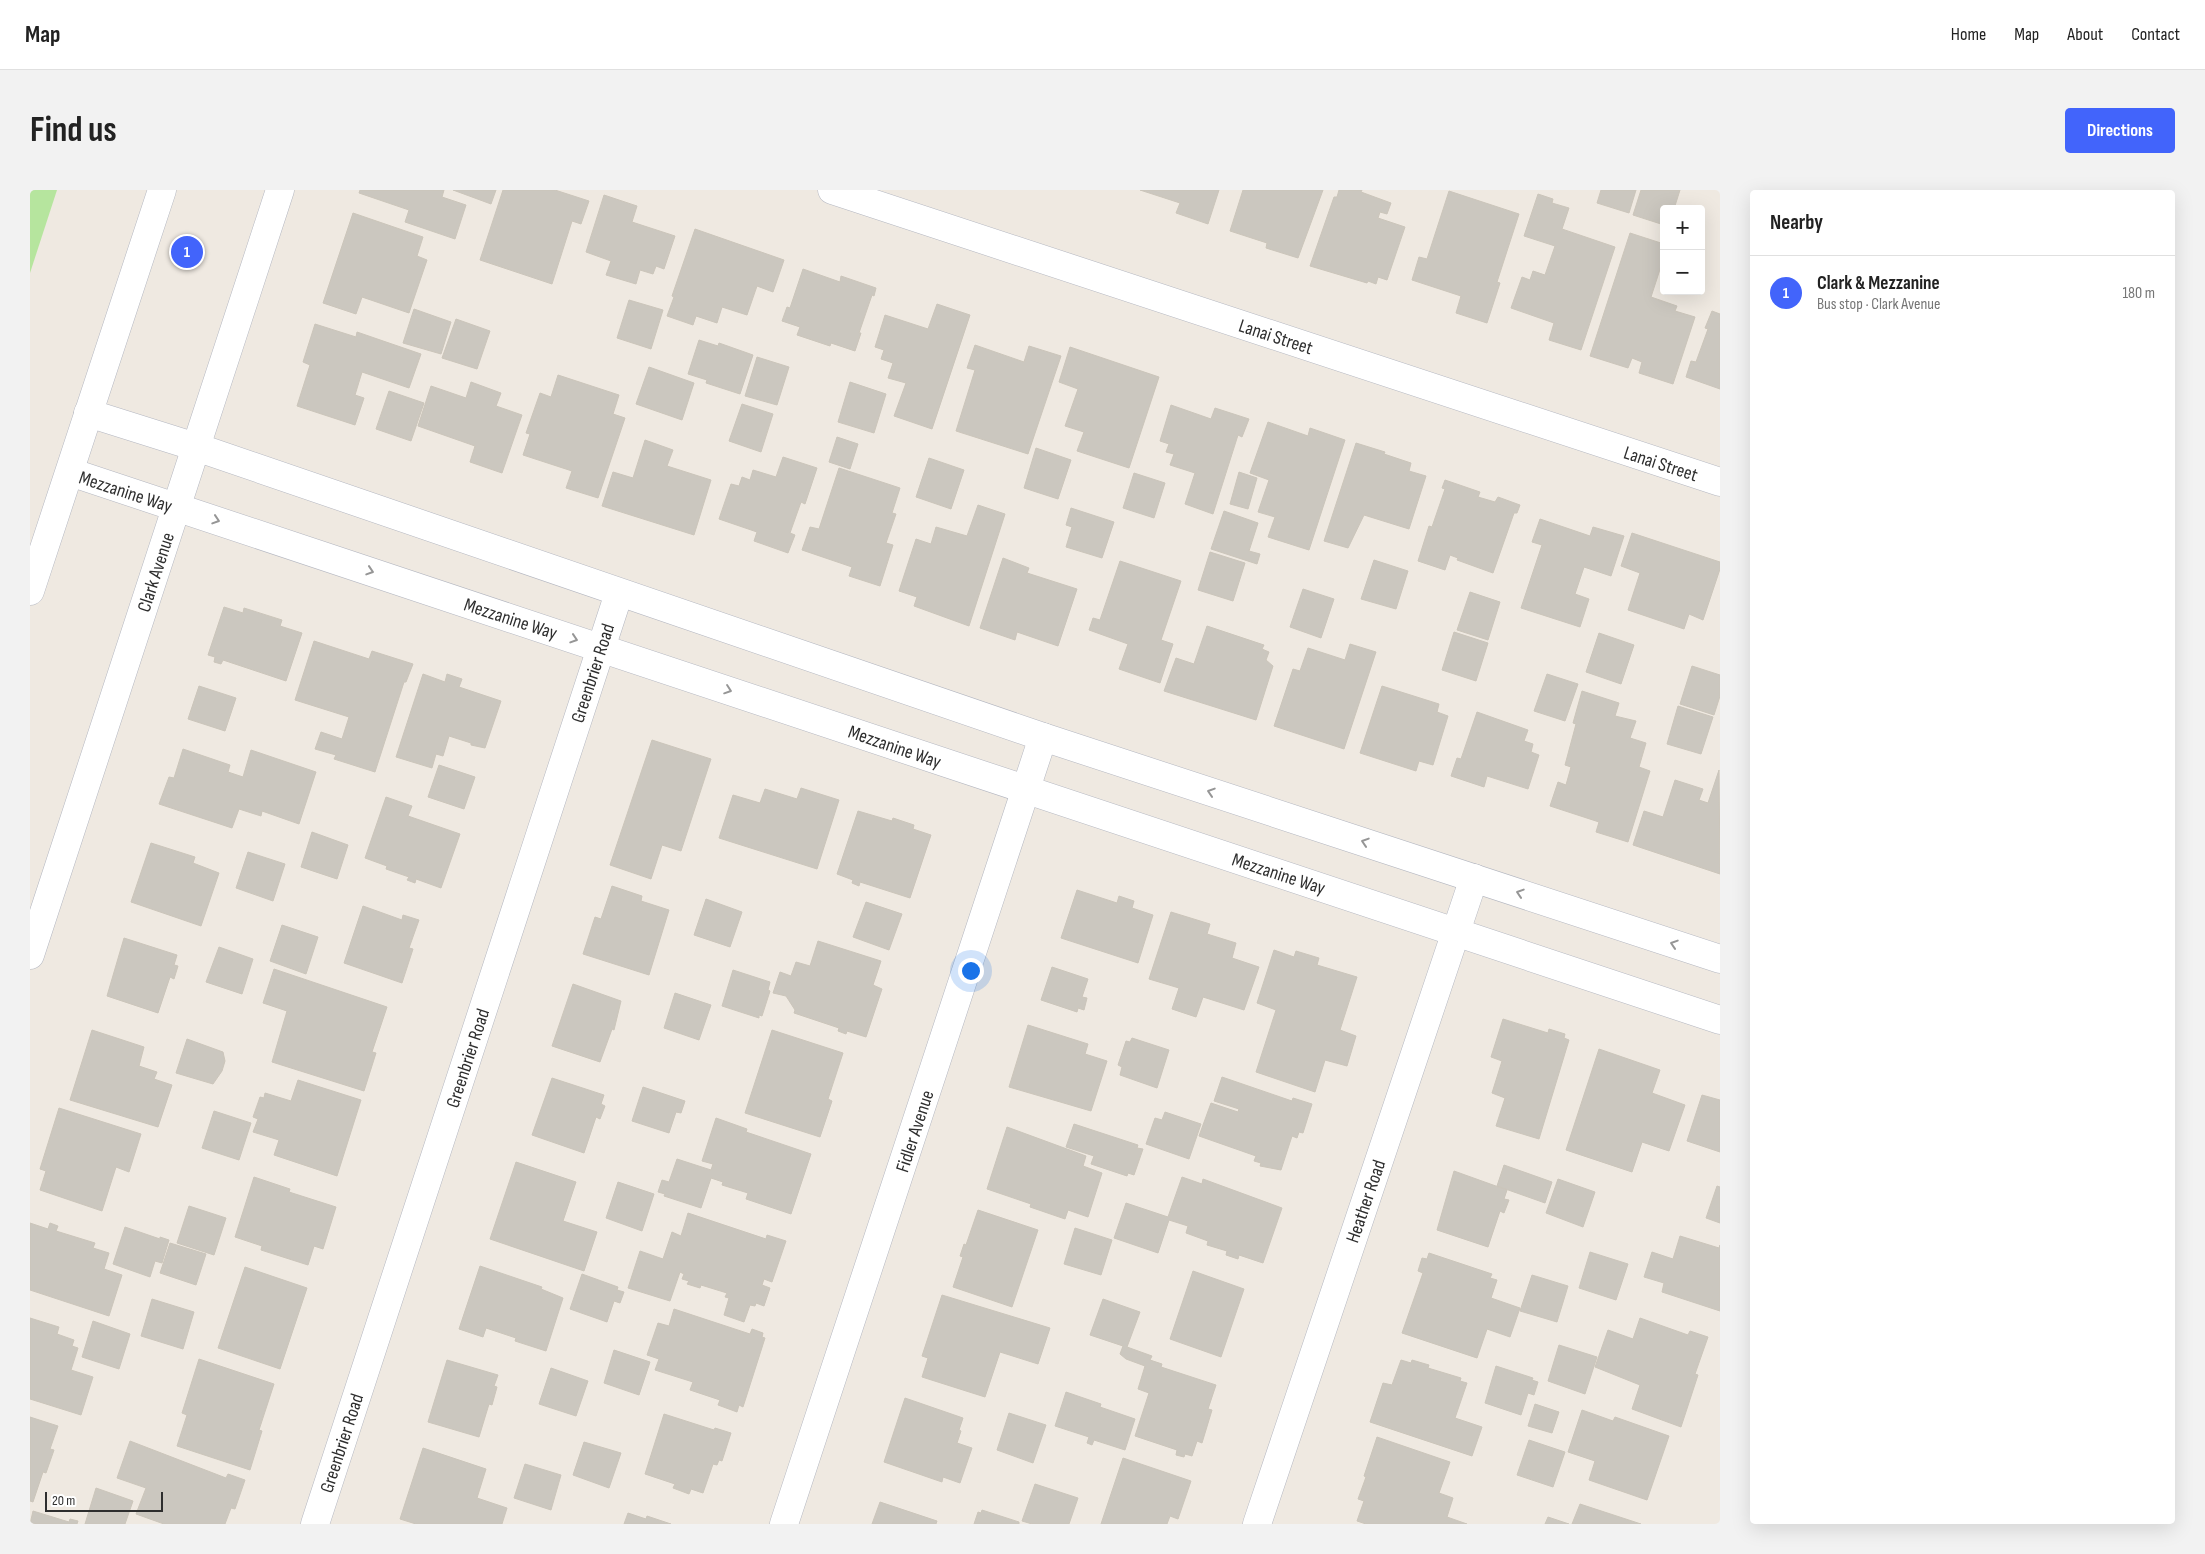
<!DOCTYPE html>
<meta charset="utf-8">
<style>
body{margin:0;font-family:"Sofia Sans Condensed",sans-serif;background:#f2f2f2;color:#222}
.controls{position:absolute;right:15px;top:15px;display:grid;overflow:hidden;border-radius:5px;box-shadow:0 5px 20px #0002}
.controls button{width:45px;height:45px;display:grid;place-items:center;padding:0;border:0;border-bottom:1px solid #e0e0e0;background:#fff;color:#222;font:25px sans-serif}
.scale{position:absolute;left:15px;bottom:12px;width:118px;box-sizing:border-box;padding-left:5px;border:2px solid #2e2e2e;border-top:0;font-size:14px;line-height:18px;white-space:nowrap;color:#2e2e2e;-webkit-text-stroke:4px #fff;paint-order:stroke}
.you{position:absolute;left:940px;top:780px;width:18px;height:18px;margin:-12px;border:4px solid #fff;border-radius:50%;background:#1a73e8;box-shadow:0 0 0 8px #1a73e833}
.badge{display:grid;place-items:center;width:32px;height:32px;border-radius:50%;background:#4264fb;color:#fff;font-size:16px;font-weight:700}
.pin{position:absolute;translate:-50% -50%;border:2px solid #fff;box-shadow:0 1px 5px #0006}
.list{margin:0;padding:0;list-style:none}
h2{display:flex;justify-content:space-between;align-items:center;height:65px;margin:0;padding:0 20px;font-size:21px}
h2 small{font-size:16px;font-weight:400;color:#767676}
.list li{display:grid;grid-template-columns:32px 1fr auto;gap:15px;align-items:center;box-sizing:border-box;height:75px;padding:0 20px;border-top:1px solid #e0e0e0}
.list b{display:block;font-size:19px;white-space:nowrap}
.list p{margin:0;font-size:16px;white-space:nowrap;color:#767676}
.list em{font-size:16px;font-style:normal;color:#767676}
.map{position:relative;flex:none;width:1690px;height:1334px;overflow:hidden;border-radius:5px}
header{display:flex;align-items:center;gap:30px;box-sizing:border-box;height:70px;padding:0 25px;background:#fff;border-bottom:1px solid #e0e0e0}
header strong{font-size:24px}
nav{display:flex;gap:28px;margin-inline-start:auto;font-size:18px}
.intro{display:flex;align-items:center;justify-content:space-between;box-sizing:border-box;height:120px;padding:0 30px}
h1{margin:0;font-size:35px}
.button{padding:12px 22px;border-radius:5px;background:#4264fb;color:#fff;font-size:18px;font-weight:700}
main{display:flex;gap:30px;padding:0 30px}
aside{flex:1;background:#fff;border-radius:5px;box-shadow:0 5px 20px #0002}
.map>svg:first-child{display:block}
.green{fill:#b6e59e}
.building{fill:#cbc7bf;stroke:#cbc5ba}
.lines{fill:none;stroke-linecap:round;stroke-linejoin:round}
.street-casing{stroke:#b4b7c1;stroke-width:29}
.secondary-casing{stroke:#b4b7c1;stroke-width:29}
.street{stroke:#fff;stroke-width:28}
.secondary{stroke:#fff;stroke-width:28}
.oneway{stroke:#969696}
.labels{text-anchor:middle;stroke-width:4;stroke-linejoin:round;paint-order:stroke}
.street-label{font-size:19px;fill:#2e2e2e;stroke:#fff}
</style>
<header>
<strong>Map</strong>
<nav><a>Home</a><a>Map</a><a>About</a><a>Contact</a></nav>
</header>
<div class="intro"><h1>Find us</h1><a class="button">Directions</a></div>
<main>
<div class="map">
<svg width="1690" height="1334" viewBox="0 0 1690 1334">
<rect width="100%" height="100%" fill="#efe9e1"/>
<path class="green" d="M0 0H27L0 83Z"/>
<g class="building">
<path d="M330 0H414L412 7 436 15 425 49 375 32 379 20 329 3Z"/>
<path d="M423 0H466L461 14Z"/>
<path d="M473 0H525L559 11 551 34 542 31 522 94 450 70Z"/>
<path d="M1110 0H1189L1178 34 1146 23 1150 13Z"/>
<path d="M1213 0H1293L1268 68 1236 58 1237 53 1200 41Z"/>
<path d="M1309 0H1332L1331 2 1361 13 1357 24 1350 22 1348 28 1375 37 1357 90 1348 87 1346 94 1338 91 1337 93 1280 76 1304 7H1307Z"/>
<path d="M1571 0H1606L1599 23 1567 13Z"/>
<path d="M1611 0H1650L1644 19H1634V35L1603 25Z"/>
<path d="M1419 1 1489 24 1467 92 1470 93 1457 133 1426 123 1431 106 1382 90 1389 67 1397 69Z"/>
<path d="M1508 4 1523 9 1522 13 1539 18 1532 39 1585 57 1551 160 1519 150 1524 133 1481 118 1492 87 1500 90 1503 81 1515 85 1525 56 1494 46Z"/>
<path d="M574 5 607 16 602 32 645 46 634 79 626 76 623 84 610 80 606 94 576 85 581 71 556 62Z"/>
<path d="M323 23 393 47 387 66 397 70 379 123 332 107 326 124 293 113Z"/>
<path d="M665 39 754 70 743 102 727 96 717 125 692 117 687 133 666 126 663 135 637 126 644 107 642 106Z"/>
<path d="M1600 43 1634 54V67L1621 107 1647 116 1645 121 1665 127 1643 194 1609 183 1612 172 1602 168 1598 178 1560 166Z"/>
<path d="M773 79 810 92 811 86 846 98 844 106 842 105 829 143H831L825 161 801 153 800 156 767 145 770 137 752 131 757 117 760 118Z"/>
<path d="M599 110 633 120 621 159 587 148Z"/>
<path d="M907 114 940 125 902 239 864 226 876 193 858 188 863 173 851 169 854 160 845 157 855 125 898 139Z"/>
<path d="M384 119 421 132 411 164 373 153Z"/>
<path d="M1682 121 1690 124V199L1656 187 1661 171 1666 172 1678 139 1675 138Z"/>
<path d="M426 129 460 141 447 179 412 168Z"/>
<path d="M285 134 326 147 327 142 391 164 379 198 332 182 325 205 334 208 325 235 267 216 280 175 273 172Z"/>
<path d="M669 150 688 156 689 153 723 165 710 204 676 193 677 190 658 184Z"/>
<path d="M945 155 994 172 999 156 1031 166 998 264 926 241 945 180 937 178Z"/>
<path d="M1040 157 1129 187 1099 278 1047 261 1054 242 1035 236 1048 199 1029 192Z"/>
<path d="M727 167 759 177 747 215 715 206Z"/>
<path d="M619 177 664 193 652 230 606 214Z"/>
<path d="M528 185 589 205 583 224 595 228 568 308 536 298 542 281 493 265 500 244 496 243 510 203 521 207Z"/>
<path d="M441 192 471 203 466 216 492 225 472 283 440 272 445 256 388 236 401 196 436 208Z"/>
<path d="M820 192 856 204 844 243 808 232Z"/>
<path d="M359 201 394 213 381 251 346 239Z"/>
<path d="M712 214 743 224 731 262 699 251Z"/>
<path d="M1141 215 1181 229 1185 218 1219 229 1212 247 1208 245 1183 324 1155 314 1165 283 1140 275 1144 264 1136 262 1139 254 1130 251Z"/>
<path d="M1238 232 1278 246 1280 238 1315 250 1279 360 1238 347 1245 327 1228 322 1239 290 1220 283Z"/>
<path d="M807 247 828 254 820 279 799 272Z"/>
<path d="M615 250 643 260 637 276 681 290 664 345 572 316 583 282 603 288Z"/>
<path d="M1326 253 1355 262 1354 264 1381 273 1379 281 1396 286 1379 339 1334 325 1318 358 1294 351Z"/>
<path d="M1006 258 1041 270 1028 309 994 298Z"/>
<path d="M753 267 787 278 775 314 771 312 760 343 765 345 758 363 724 351 727 342 689 329 701 294 709 296 712 287 720 290 723 280 746 287Z"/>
<path d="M899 268 934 280 921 319 886 307Z"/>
<path d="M809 278 870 298 862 323 866 324 856 353 863 355 850 396 819 386 822 377 772 360 780 337 789 339Z"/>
<path d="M1209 282 1227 288 1218 319 1200 314Z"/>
<path d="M1104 283 1135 293 1124 328 1093 318Z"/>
<path d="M1415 290 1450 302 1448 307 1465 312 1468 307 1490 315 1487 323H1484L1463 383 1427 370 1428 368 1420 365 1415 380 1388 371 1399 336 1402 337 1415 299 1412 298Z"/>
<path d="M948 315 975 324 939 436 884 416 887 407 869 401 886 349 901 354 906 337 937 346Z"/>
<path d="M1041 318 1084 332 1072 368 1036 357 1042 337 1036 335Z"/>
<path d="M1194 321 1228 333 1219 361 1230 364 1227 374 1181 359Z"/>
<path d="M1510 329 1560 346 1563 337 1594 346 1581 386 1554 377 1545 404 1559 409 1550 437 1491 418 1512 355 1502 352Z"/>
<path d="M1602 343 1690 372V379L1673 430 1659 424 1654 439 1598 420 1610 383 1591 376Z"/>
<path d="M1180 362 1215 373 1203 411 1168 400Z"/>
<path d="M973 368 999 378 997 383 1047 399 1028 456 987 442 985 450 950 438Z"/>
<path d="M1344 370 1378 381 1366 419 1331 409Z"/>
<path d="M1090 371 1151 391 1131 450 1143 454 1130 493 1089 479 1098 454 1059 440 1063 428 1070 430Z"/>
<path d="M1273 399 1304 409 1291 448 1260 437Z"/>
<path d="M1440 402 1470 412 1458 450 1427 440Z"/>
<path d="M194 417 213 423 214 418 252 430 250 436 272 443 256 491 193 470 191 474 184 472 185 467 178 465Z"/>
<path d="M1177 436 1234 455 1232 459 1239 462 1236 470 1243 476 1226 530 1134 501 1146 468 1164 474Z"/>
<path d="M1424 442 1458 453 1446 491 1412 480Z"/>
<path d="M1569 443 1604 455 1591 494 1556 482Z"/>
<path d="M284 451 339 469 342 461 383 474 376 492H374L345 582 304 569 306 565 285 559 291 542 312 549 319 527 265 510Z"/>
<path d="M1320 454 1346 462 1314 559 1244 536 1263 479 1270 481 1278 458 1315 470Z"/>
<path d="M1662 476 1690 485V506L1684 525 1650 514Z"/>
<path d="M393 484 415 492 417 484 432 489 429 497 471 511 455 558 441 555V553L419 546 413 566 406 564 402 578 366 567Z"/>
<path d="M1517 484 1548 494 1535 531 1504 521Z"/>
<path d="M169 496 206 508 195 541 158 529Z"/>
<path d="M1352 496 1409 514 1407 522 1418 526 1403 575 1389 571 1386 581 1330 563Z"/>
<path d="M1552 501 1589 513 1585 526 1606 531 1600 548 1616 553 1609 577 1620 581 1598 652 1566 642 1569 632 1520 616 1528 592 1536 595 1541 577 1535 575 1546 534 1543 533Z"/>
<path d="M1648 516 1683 527 1671 564 1637 554Z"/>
<path d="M1447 522 1498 540 1494 551 1503 554 1501 562 1509 565 1498 599 1457 586 1454 597 1421 586 1427 568 1431 569Z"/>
<path d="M622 550 681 569 651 661 632 655 621 689 580 675Z"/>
<path d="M153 559 200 575 198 582 213 587 221 560 286 582 269 634 232 621 231 626 209 619 202 638 129 614 139 587 144 588Z"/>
<path d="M409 575 445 587 434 619 398 607Z"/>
<path d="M1689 580 1690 684 1603 655 1614 621 1633 627 1645 590 1673 599 1669 610 1678 613Z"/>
<path d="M771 598 809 610 787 679 689 648 703 605 730 613 735 599 767 609Z"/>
<path d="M356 607 382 616 378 626 430 644 411 698 386 689 385 693 377 690 379 687 356 679 357 676 335 668Z"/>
<path d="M828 621 862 631 863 628 884 635 883 639 901 645 880 708 830 692 829 696 822 693 823 690 807 684Z"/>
<path d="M282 642 318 655 307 689 271 677Z"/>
<path d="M121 653 165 667 163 673 189 683 171 736 101 712Z"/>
<path d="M218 662 255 674 243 711 206 698Z"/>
<path d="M582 696 612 706 611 711 639 720 619 785 553 764 565 727 571 729Z"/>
<path d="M1047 700 1087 713 1089 706 1104 711 1102 718 1123 725 1108 773 1031 748Z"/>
<path d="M676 709 712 722 700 757 664 745Z"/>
<path d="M836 712 872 724 859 760 823 747Z"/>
<path d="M333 716 372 730 373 725 389 730 379 758 383 759 372 793 314 773Z"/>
<path d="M1141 722 1180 734 1177 744 1206 753 1202 768 1229 777 1214 820 1173 807 1166 827 1142 819 1149 798 1119 789Z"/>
<path d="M252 735 288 747 276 784 240 771Z"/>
<path d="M94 748 147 765 144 775 148 776 144 789 140 787 128 823 77 806Z"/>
<path d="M788 751 851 771 843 795 852 799 836 847 817 841 816 844 808 841 809 838 764 823 765 820 756 806 743 803 750 782 761 786 766 772 780 776Z"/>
<path d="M189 757 223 769 212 804 176 792Z"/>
<path d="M1244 760 1264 767 1266 761 1289 768 1287 775 1327 787 1310 840 1326 846 1317 876 1295 870 1285 902 1226 882 1246 820 1227 813Z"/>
<path d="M1022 777 1058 789 1052 807 1057 808 1054 820 1048 818 1047 822 1011 810Z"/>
<path d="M244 779 357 817 342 862 346 863 334 901 242 872 257 821 233 813Z"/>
<path d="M703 780 740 792 738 800 740 801 732 826 729 825V828L692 816Z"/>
<path d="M543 794 591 811 584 840 582 839 570 872 522 856Z"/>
<path d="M645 803 681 815 669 850 634 838Z"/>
<path d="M1473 829 1518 843 1519 839 1535 844 1534 848 1539 850 1509 949 1466 936 1475 908 1462 903 1472 871 1461 867Z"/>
<path d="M998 835 1058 854 1055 864 1077 871 1061 921 979 897Z"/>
<path d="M62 840 114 857 109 876 127 882 124 889 142 895 128 937 40 910Z"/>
<path d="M742 840 813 863 798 909 802 911 790 947 715 923Z"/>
<path d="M1102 848 1139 860 1127 898 1090 885 1092 877 1088 875 1096 851 1100 852Z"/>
<path d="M157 849 193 862 195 871 192 881 183 894 146 883Z"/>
<path d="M1569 859 1630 880 1622 903 1655 915 1639 961 1612 952 1602 982 1536 960Z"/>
<path d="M1192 887 1262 911 1263 908 1282 914 1273 943 1269 942 1267 948 1262 946 1251 980 1230 976 1231 973 1224 971 1226 966 1169 946 1181 913 1208 922 1209 919 1184 911Z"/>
<path d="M522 888 574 905 571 914 575 916 570 929 566 927 554 963 502 945Z"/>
<path d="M268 890 331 910 307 986 244 965 249 950 223 942 228 929 223 927 230 907 234 908 235 903 261 911Z"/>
<path d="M613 897 655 911 651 923 646 922 639 943 602 931Z"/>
<path d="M1672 905 1690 910V962L1657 951Z"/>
<path d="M29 918 111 944 99 982 86 977 72 1021 10 1000 16 981 10 979Z"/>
<path d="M184 921 221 933 209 970 172 958Z"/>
<path d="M1135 922 1171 934 1159 969 1116 954 1125 928 1132 930Z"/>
<path d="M686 928 717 939 716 942 781 964 761 1024 716 1009 718 1003 692 995 693 992 681 988 671 1018 634 1006 635 1004 628 1002 632 990 639 992 647 969 681 980 683 974 672 971Z"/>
<path d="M1044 934 1108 955 1107 958 1113 959 1104 985 1098 983 1097 986 1061 974 1064 966 1036 957Z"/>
<path d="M977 937 1056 966 1053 976 1072 983 1058 1027 1038 1020 1035 1029 1000 1017 1001 1014 957 999Z"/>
<path d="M486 972 546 992 533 1031 567 1042 554 1081 460 1049Z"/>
<path d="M1474 975 1522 992 1515 1013 1467 996Z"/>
<path d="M1424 981 1477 1000 1474 1009 1479 1010 1474 1023 1470 1021 1458 1057 1407 1040Z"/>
<path d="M224 987 260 999 259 1002 306 1017 293 1059 284 1056 278 1075 231 1060 232 1056 205 1047Z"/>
<path d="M1152 987 1172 994 1173 989 1252 1018 1233 1073 1209 1065 1208 1069 1196 1065 1197 1061 1177 1055 1178 1051 1156 1043 1158 1036 1139 1030 1128 1063 1084 1048 1096 1013 1138 1027Z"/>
<path d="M1528 989 1565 1002 1553 1037 1516 1023Z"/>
<path d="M588 992 624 1004 612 1041 576 1028Z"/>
<path d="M1687 996 1690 997V1033L1676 1028Z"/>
<path d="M159 1016 196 1028 184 1065 147 1053Z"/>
<path d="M948 1020 1008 1040 982 1117 923 1097 933 1067 930 1066 934 1054 936 1055Z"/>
<path d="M658 1023 736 1049 737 1045 756 1051 742 1092 734 1089 732 1095 740 1098 734 1116 726 1113 725 1116 720 1115 714 1132 694 1125 699 1108 695 1107 697 1103 671 1095 670 1098 657 1094 659 1091 652 1089 654 1084 650 1082 640 1111 598 1098 610 1061 633 1069 642 1042 651 1046Z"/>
<path d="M0 1033 18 1039 20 1033 28 1036 26 1041 65 1053 63 1058 79 1063 74 1079 92 1085 79 1126 0 1100Z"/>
<path d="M95 1037 130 1049V1047L139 1050 132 1073 125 1071 120 1087 83 1074Z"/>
<path d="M1045 1038 1082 1050 1071 1085 1034 1074Z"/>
<path d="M1650 1046 1689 1058 1690 1055V1121L1632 1102 1634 1093 1614 1087 1622 1062 1643 1069Z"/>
<path d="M140 1053 176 1064 166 1095 130 1083Z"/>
<path d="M1560 1062 1598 1074 1586 1110 1549 1098Z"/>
<path d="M1399 1063 1462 1084 1460 1088 1467 1090 1461 1108 1490 1118 1480 1147 1457 1139 1447 1168 1372 1143 1393 1083 1388 1081 1392 1068 1397 1069Z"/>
<path d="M450 1076 512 1097 511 1099 533 1108 516 1161 485 1151 486 1148 456 1138 453 1147 429 1139Z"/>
<path d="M215 1077 277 1098 250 1179 188 1158Z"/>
<path d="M1163 1081 1214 1099 1191 1167 1140 1149Z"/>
<path d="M552 1084 588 1097 587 1100 594 1102 590 1113 584 1111 577 1132 540 1119Z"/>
<path d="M1502 1085 1538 1096 1527 1132 1490 1121Z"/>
<path d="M912 1105 1020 1138 1008 1174 970 1162 955 1207 892 1187 898 1168 892 1166Z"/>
<path d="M122 1109 164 1122 153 1159 111 1146Z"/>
<path d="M1073 1109 1110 1122 1097 1157 1122 1166 1120 1170 1132 1174 1131 1177 1186 1195 1178 1219 1182 1220 1172 1253 1167 1251 1162 1266 1155 1264 1154 1267 1146 1265 1147 1260 1105 1246 1119 1203 1108 1199 1115 1176 1096 1169 1090 1164 1093 1156 1060 1145Z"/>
<path d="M644 1119 720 1144 722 1139 733 1143 732 1147 735 1148 713 1217 709 1215 707 1222 688 1215 690 1210 660 1200 663 1192 625 1180 629 1169 617 1165 628 1133 639 1136Z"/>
<path d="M0 1128 29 1137 27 1144 44 1150 42 1156 48 1158 41 1180 63 1187 51 1225 0 1209Z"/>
<path d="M1610 1128 1658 1145 1660 1141 1678 1147 1665 1184 1668 1185 1651 1237 1602 1219 1610 1195 1565 1177 1578 1140 1603 1149Z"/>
<path d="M63 1131 100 1144 89 1179 52 1167Z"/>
<path d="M1529 1155 1567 1167 1555 1204 1518 1191Z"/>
<path d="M584 1160 620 1172 609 1205 574 1193Z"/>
<path d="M169 1169 244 1194 229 1240 232 1241 220 1280 147 1256 157 1225 152 1223Z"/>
<path d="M417 1170 468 1185 464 1196 467 1197 462 1215 459 1214 449 1247 398 1232Z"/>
<path d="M1371 1170 1381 1173 1382 1170 1399 1175 1398 1178 1431 1188 1430 1191 1437 1193 1425 1228 1452 1237 1442 1266 1340 1232 1353 1193 1362 1195Z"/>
<path d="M1466 1176 1503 1188 1502 1190 1508 1192 1504 1205 1498 1203 1491 1225 1455 1213Z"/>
<path d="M521 1178 558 1191 546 1226 509 1214Z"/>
<path d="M1036 1202 1071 1214 1070 1217 1105 1229 1095 1260 1064 1250 1062 1255 1057 1253 1059 1247 1025 1236Z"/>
<path d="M875 1208 933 1228 929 1240 931 1241 927 1253 942 1258 930 1293 913 1287 912 1292 854 1272Z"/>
<path d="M1505 1214 1529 1222 1522 1243 1498 1236Z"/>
<path d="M1552 1220 1583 1231 1585 1227 1639 1246 1617 1310 1559 1290 1565 1271 1538 1262Z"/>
<path d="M979 1223 1016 1235 1003 1273 967 1260Z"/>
<path d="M634 1224 684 1240 685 1238 701 1243 692 1271 689 1270 687 1275 683 1274 673 1303 661 1299 659 1304 643 1298 645 1294 615 1284Z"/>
<path d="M0 1227 28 1236 20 1259 24 1260 16 1283 13 1282 3 1312 0 1311Z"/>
<path d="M1347 1247 1420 1272 1409 1303 1423 1308 1417 1327 1437 1334H1336L1327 1331 1334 1311 1328 1309 1336 1287 1334 1286Z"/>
<path d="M1499 1250 1535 1262 1523 1297 1487 1285Z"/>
<path d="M100 1251 196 1288 198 1284 215 1290 205 1319 201 1318 195 1334H134L106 1324 116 1298 87 1288Z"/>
<path d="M554 1252 591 1263 579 1298 543 1285Z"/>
<path d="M393 1258 456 1279 447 1308 477 1318 472 1334H386L370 1329Z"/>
<path d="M1093 1268 1161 1291 1148 1329 1140 1326 1137 1334H1071Z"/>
<path d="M495 1274 531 1285 521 1320 484 1308Z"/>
<path d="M1005 1294 1048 1308 1039 1334H1002L992 1331Z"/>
<path d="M66 1298 103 1311 95 1334H55Z"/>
<path d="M850 1312 907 1331 906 1334H842Z"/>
<path d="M1550 1314 1611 1334H1542Z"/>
<path d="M952 1320 989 1332V1334H944L948 1322 951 1323Z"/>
<path d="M3 1321 39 1332 40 1329 48 1331 47 1334H0Z"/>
<path d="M598 1323 616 1329 617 1326 641 1334H594Z"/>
<path d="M1518 1327 1539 1334H1515Z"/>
</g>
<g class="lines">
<g class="street-casing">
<g id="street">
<path d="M802 0 1690 292"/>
<path d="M58 223 166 257 1013 547 1690 769"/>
<path d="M40 282 1690 830"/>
<path d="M0 765 250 0"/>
<path d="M285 1334 589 403"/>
<path d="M754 1334 1013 547"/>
<path d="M1227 1334 1444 688"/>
</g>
</g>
<g class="secondary-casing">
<path id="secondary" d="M0 401 132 0"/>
</g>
<use href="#street" class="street"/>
<use href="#secondary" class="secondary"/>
</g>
<defs><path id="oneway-chevron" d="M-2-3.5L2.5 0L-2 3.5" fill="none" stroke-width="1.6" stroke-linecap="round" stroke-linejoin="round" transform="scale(1.25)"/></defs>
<g class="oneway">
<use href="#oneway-chevron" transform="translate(186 330) rotate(18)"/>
<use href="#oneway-chevron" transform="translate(340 381) rotate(18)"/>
<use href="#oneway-chevron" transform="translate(544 449) rotate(18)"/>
<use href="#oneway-chevron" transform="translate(698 500) rotate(19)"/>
<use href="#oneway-chevron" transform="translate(1181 602) rotate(-162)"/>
<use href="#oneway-chevron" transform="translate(1335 652) rotate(-162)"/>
<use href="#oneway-chevron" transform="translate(1490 703) rotate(-162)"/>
<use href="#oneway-chevron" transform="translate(1644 754) rotate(-162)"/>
</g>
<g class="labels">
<g class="street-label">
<text transform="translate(1246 146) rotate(18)" y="7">Lanai Street</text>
<text transform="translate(1631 273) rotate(18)" y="7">Lanai Street</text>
<text transform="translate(96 301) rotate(18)" y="7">Mezzanine Way</text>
<text transform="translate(125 382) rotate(-72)" y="7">Clark Avenue</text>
<text transform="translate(481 428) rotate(18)" y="7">Mezzanine Way</text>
<text transform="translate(562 483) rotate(-72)" y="7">Greenbrier Road</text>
<text transform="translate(865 556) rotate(19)" y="7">Mezzanine Way</text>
<text transform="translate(1249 683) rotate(18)" y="7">Mezzanine Way</text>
<text transform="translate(437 868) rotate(-72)" y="7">Greenbrier Road</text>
<text transform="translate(884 941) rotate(-72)" y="7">Fidler Avenue</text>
<text transform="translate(1335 1011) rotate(-71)" y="7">Heather Road</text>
<text transform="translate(311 1253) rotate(-72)" y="7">Greenbrier Road</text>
</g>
</g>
</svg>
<div class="controls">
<button>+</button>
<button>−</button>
</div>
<div class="scale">20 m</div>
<div class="you"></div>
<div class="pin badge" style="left:157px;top:62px">1</div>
</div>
<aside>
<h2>Nearby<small></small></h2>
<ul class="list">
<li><span class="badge">1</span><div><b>Clark &amp; Mezzanine</b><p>Bus stop · Clark Avenue</p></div><em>180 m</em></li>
</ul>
</aside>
</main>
